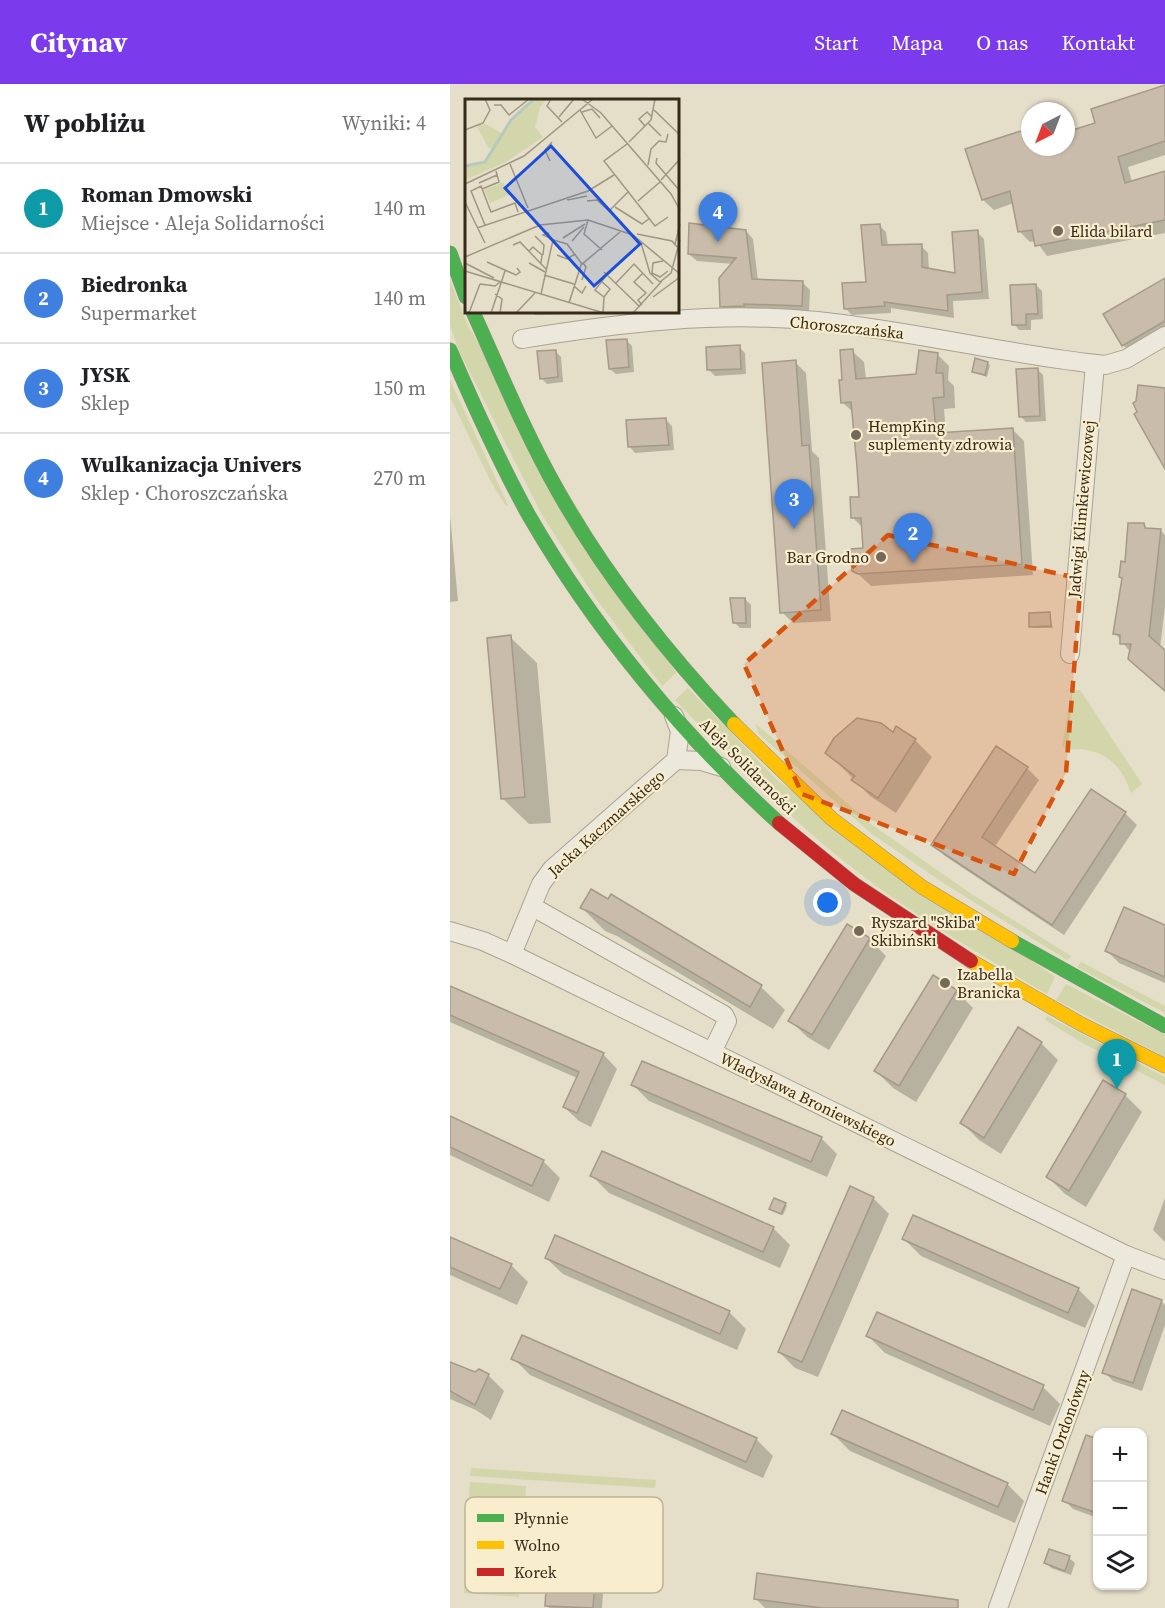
<!DOCTYPE html>
<html lang="pl">
<meta charset="utf-8">
<style>
body{margin:0;font-family:"Source Serif 4",serif;background:#f2f2f2;color:#202124}
.controls{position:absolute;right:18px;bottom:18px;display:grid;overflow:hidden;border-radius:12px;box-shadow:0 2px 4px #0004}
.controls button{width:54px;height:54px;display:grid;place-items:center;padding:0;border:0;border-bottom:2px solid #e0e0e0;background:#fff;color:#202124;font:30px sans-serif}
.compass{position:absolute;left:571px;top:18px;width:54px;height:54px;border-radius:50%;background:#fff;box-shadow:0 2px 4px #0004;rotate:222deg}
.you{position:absolute;left:378px;top:819px;width:21px;height:21px;margin:-15px;border:4px solid #fff;border-radius:50%;background:#1a73e8;box-shadow:0 0 0 9px #1a73e833}
.badge{display:grid;place-items:center;width:39px;height:39px;border-radius:50%;background:#7c3aed;color:#fff;font-size:20px;font-weight:700}
.pin{position:absolute;translate:-50% -50px;filter:drop-shadow(0 2px 3px #0008)}
.pin::after{content:'';position:absolute;top:32px;width:21px;height:18px;background:inherit;clip-path:polygon(0 0,100% 0,50% 100%)}
.list{margin:0;padding:0;list-style:none}
h2{display:flex;justify-content:space-between;align-items:center;height:78px;margin:0;padding:0 24px;font-size:26px}
h2 small{font-size:20px;font-weight:400;color:#757577}
.list li{display:grid;grid-template-columns:39px 1fr auto;gap:18px;align-items:center;box-sizing:border-box;height:90px;padding:0 24px;border-top:2px solid #e0e0e0}
.list b{display:block;font-size:22px;white-space:nowrap}
.list p{margin:0;font-size:20px;white-space:nowrap;color:#757577}
.list em{font-size:20px;font-style:normal;color:#757577}
.icon{flex:none;width:33px;height:33px;fill:none;stroke:currentColor;stroke-width:2;stroke-linecap:round;stroke-linejoin:round}
.map{position:relative;flex:none;width:715px;height:1524px;overflow:hidden}
header{display:flex;align-items:center;gap:36px;box-sizing:border-box;height:84px;padding:0 30px;background:#7c3aed;color:#fff}
header strong{font-size:28px}
nav{display:flex;gap:33px;margin-inline-start:auto;font-size:21px}
main{display:flex}
aside{flex:1;background:#fff}
.map>svg:first-child{display:block}
.green{fill:#d3d6aa}
.shadow{fill:#0003}
.building{fill:#c9bcaa;stroke:#a59988;stroke-width:1.5}
.lines{fill:none;stroke-linecap:round;stroke-linejoin:round}
.street-casing{stroke:#a9a293;stroke-width:20}
.fast-casing{stroke:#999283;stroke-width:15}
.slow-casing{stroke:#999283;stroke-width:15}
.jam-casing{stroke:#999283;stroke-width:15}
.street{stroke:#ece8db;stroke-width:18}
.fast{stroke:#4caf50;stroke-width:14}
.slow{stroke:#ffc107;stroke-width:14}
.jam{stroke:#c62828;stroke-width:14}
.marked{fill:#d6540e;fill-opacity:0.2;stroke:#d6540e;stroke-width:4.5;stroke-dasharray:12 8;stroke-linejoin:round}
.poi-dot{fill:#756958;stroke:#f8eecd;stroke-width:2}
.labels{text-anchor:middle;stroke-width:4.5;stroke-linejoin:round;paint-order:stroke}
.poi-label{font-size:16px;fill:#382a1b;stroke:#f8eecd;text-anchor:start}
.street-label{font-size:16px;fill:#382a1b;stroke:#f8eecd}
.inset-river{fill:none;stroke:#b5cabe;stroke-width:3}
.inset-road{fill:none;stroke:#a09683;stroke-width:1.5}
.view{fill:#1d4ed8;fill-opacity:0.15;stroke:#1d4ed8;stroke-width:3}
.inset-edge{fill:none;stroke:#382a1b;stroke-width:3}
.key{fill:#f8eecd;stroke:#beb398;stroke-width:1.5}
.key-label{font-size:16px;fill:#382a1b}
</style>
<header>
<strong>Citynav</strong>
<nav><a>Start</a><a>Mapa</a><a>O nas</a><a>Kontakt</a></nav>
</header>
<main>
<aside>
<h2>W pobliżu<small>Wyniki: 4</small></h2>
<ul class="list">
<li><span class="badge" style="background:#0f9aa8">1</span><div><b>Roman Dmowski</b><p>Miejsce · Aleja Solidarności</p></div><em>140 m</em></li>
<li><span class="badge" style="background:#3f7fe0">2</span><div><b>Biedronka</b><p>Supermarket</p></div><em>140 m</em></li>
<li><span class="badge" style="background:#3f7fe0">3</span><div><b>JYSK</b><p>Sklep</p></div><em>150 m</em></li>
<li><span class="badge" style="background:#3f7fe0">4</span><div><b>Wulkanizacja Univers</b><p>Sklep · Choroszczańska</p></div><em>270 m</em></li>
</ul>
</aside>
<div class="map">
<svg width="715" height="1524" viewBox="0 0 715 1524">
<rect width="100%" height="100%" fill="#e5dec9"/>
<g class="green">
<path d="M0 196 18 242 226 589 212 602 144 512 92 431 9 267 0 241Z"/>
<path d="M0 296 58 421 56 422 41 398 0 313Z"/>
<path d="M238 604 327 696 605 893 597 910C526 868 454 826 390 774 330 726 278 671 225 616Z"/>
<path d="M630 606 692 700 681 709C672 683 658 668 630 665 623 665 618 667 612 662L622 607Z"/>
<path d="M305 639 421 740 523 811 621 872 617 876 492 798 422 750 309 650Z"/>
<path d="M631 878 715 922V929L627 883Z"/>
<path d="M616 900 715 951V973L606 916Z"/>
<path d="M597 932 715 993V1001L636 961 595 936Z"/>
<path d="M21 1384 206 1396 205 1404 20 1392Z"/>
<path d="M20 1398 76 1402 69 1513 14 1509Z"/>
</g>
<g class="shadow">
<path d="M715 3V71L678 83 682 98 715 88V149L597 172 586 157 580 158 570 148 564 119 544 126 533 116 580 63H616V50L647 40Z"/>
<path d="M429 141 436 148 438 162H471L478 169 479 186 506 191 527 148 534 155 539 215 503 217 504 234 441 224V229L402 231 395 224 418 199Z"/>
<path d="M296 147 303 155 308 197 352 198 360 206 359 228 278 229 271 222 283 180 247 177 239 170Z"/>
<path d="M715 196V250L682 270 673 261Z"/>
<path d="M586 201 592 207 593 235 581 236V246H569L564 240Z"/>
<path d="M82 228H118L119 230 85 231Z"/>
<path d="M176 256 182 262 184 288 166 290 160 285Z"/>
<path d="M289 263 295 269 296 290 265 292 259 286Z"/>
<path d="M402 267 414 278 416 295 467 292 487 270 499 282 498 296 504 302 505 324 494 325 496 350 562 345 574 357 583 491 421 502 404 486 415 465 413 444 403 434 411 414 404 329 392 318 394 297Z"/>
<path d="M106 268 111 273 113 298 97 300 91 294Z"/>
<path d="M345 278 356 289 362 367 369 374 381 537 343 539 332 528Z"/>
<path d="M537 279 540 281 537 293 523 288Z"/>
<path d="M587 285 593 291 596 337 576 338 570 332Z"/>
<path d="M216 336 222 342 224 366 185 369 180 363Z"/>
<path d="M0 431 8 517 0 518Z"/>
<path d="M694 441 699 446 711 447 715 451V523L710 564 681 569 665 549 673 496 670 493Z"/>
<path d="M295 515 301 521V544H290L284 538Z"/>
<path d="M599 530 603 544H583L581 542Z"/>
<path d="M60 553 87 579 101 739 79 740 52 714Z"/>
<path d="M443 650 465 656 482 673 446 729 420 712 377 668Z"/>
<path d="M577 684 589 696 544 764 585 791 675 729 687 741 614 851 495 772 483 760Z"/>
<path d="M161 812 311 903 335 926 323 945 167 852 155 847 132 824 159 817Z"/>
<path d="M715 842V899L669 879 657 867Z"/>
<path d="M419 855 436 872 379 966 357 953 340 936Z"/>
<path d="M0 904 153 970 167 985 141 1043 129 1037 114 1023 127 994 0 938Z"/>
<path d="M506 907 523 924 466 1018 443 1004 426 987Z"/>
<path d="M569 945 591 959 608 976 551 1070 529 1056 512 1039Z"/>
<path d="M654 998 676 1012 692 1028 636 1123 615 1110 598 1093Z"/>
<path d="M183 1001 371 1054 387 1070 377 1093 199 1017Z"/>
<path d="M0 1034 93 1077 110 1094 99 1118 0 1071Z"/>
<path d="M153 1069 323 1144 340 1161 330 1184 159 1109 142 1092Z"/>
<path d="M401 1104 423 1114 439 1130 368 1293 345 1284 329 1268Z"/>
<path d="M715 1114V1158L703 1146Z"/>
<path d="M335 1120 337 1122 333 1131 321 1125Z"/>
<path d="M0 1154 61 1181 78 1198 67 1221 0 1191Z"/>
<path d="M454 1155 628 1205 645 1222 635 1244 471 1172Z"/>
<path d="M96 1174 279 1228 296 1245 287 1266 113 1190Z"/>
<path d="M711 1217 715 1221V1241L692 1307 663 1297 654 1288Z"/>
<path d="M418 1252 593 1303 610 1320 600 1342 435 1269Z"/>
<path d="M63 1274 306 1355 323 1372 313 1394 80 1291Z"/>
<path d="M0 1279 25 1290 38 1291 54 1307 41 1336 26 1326 0 1315Z"/>
<path d="M383 1350 557 1400 574 1417 565 1439 400 1367Z"/>
<path d="M648 1356V1434L623 1425 614 1416Z"/>
<path d="M149 1424 158 1433 152 1524H99L97 1522Z"/>
<path d="M619 1474 625 1479 621 1491 601 1484 596 1478Z"/>
<path d="M306 1515 501 1524H315Z"/>
</g>
<g class="building">
<path d="M715 1V57L668 73 675 99 715 87V136L585 162 582 146 568 148 560 107 532 116 515 65 580 44V63H616V48L645 39 641 25Z"/>
<path d="M239 139 296 146 302 195 353 197 352 222 294 220V222L270 223 269 194 286 174 238 170Z"/>
<path d="M430 140 432 161 472 160V183L505 189 502 148 528 146 532 208 497 211 498 227 434 218 435 222 394 225 392 199 416 198 411 141Z"/>
<path d="M715 194V237L672 262 653 230Z"/>
<path d="M586 200 588 230H576V241H562L560 201Z"/>
<path d="M177 255 179 283 159 285 156 256Z"/>
<path d="M290 261 291 285 257 286 256 263Z"/>
<path d="M403 265 406 295 466 290 469 266 488 269 486 289H493L494 313 483 314 486 349 563 344 572 480 408 490 402 487 401 465 413 464 411 434H401L400 413H409L407 383 401 318 391 319 389 296H392L390 266Z"/>
<path d="M106 266 108 293 90 295 87 267Z"/>
<path d="M525 274 538 278 535 291 522 288Z"/>
<path d="M346 276 352 362 359 361 371 526 330 529 312 279Z"/>
<path d="M588 284 590 332 569 333 566 285Z"/>
<path d="M688 301 715 304V385L684 330 687 328 683 319 686 317Z"/>
<path d="M216 334 219 361 178 363 176 336Z"/>
<path d="M678 439H694L695 444 711 445 699 552 715 566V607L678 575 681 560H670V551L663 550 672 494 669 493 671 477 675 478Z"/>
<path d="M280 514H295L296 539H283Z"/>
<path d="M600 528 601 542 579 543V529Z"/>
<path d="M61 551 75 713 51 715 37 554Z"/>
<path d="M407 634 431 639 443 648 446 642 466 655 428 714 401 696 405 692 375 669 384 654Z"/>
<path d="M546 662 578 683 532 753 585 789 641 705 676 728 602 841 481 761Z"/>
<path d="M141 805 158 815 161 810 312 901 300 923 142 829 130 824Z"/>
<path d="M674 823 715 841V893L655 867Z"/>
<path d="M397 840 420 854 362 951 338 937Z"/>
<path d="M483 891 507 906 449 1002 424 987Z"/>
<path d="M0 902 154 969 127 1029 113 1023 129 988 0 931Z"/>
<path d="M568 943 592 958 534 1054 510 1039Z"/>
<path d="M192 977 372 1053 361 1078 181 1001Z"/>
<path d="M653 996 676 1010 619 1107 596 1093Z"/>
<path d="M0 1032 94 1076 82 1102 0 1063Z"/>
<path d="M152 1067 324 1143 313 1168 140 1092Z"/>
<path d="M400 1102 424 1113 352 1278 328 1268Z"/>
<path d="M324 1114 336 1119 331 1130 319 1125Z"/>
<path d="M463 1131 629 1204 618 1229 452 1155Z"/>
<path d="M105 1151 280 1227 270 1250 95 1174Z"/>
<path d="M0 1153 62 1180 50 1205 0 1183Z"/>
<path d="M682 1205 712 1216 683 1299 652 1289Z"/>
<path d="M427 1228 594 1301 583 1326 416 1252Z"/>
<path d="M72 1251 307 1354 296 1378 61 1275Z"/>
<path d="M0 1278 25 1288 29 1285 39 1290 25 1321 0 1307Z"/>
<path d="M392 1326 558 1399 548 1423 381 1350Z"/>
<path d="M636 1351 648 1355V1417L644 1428 612 1417Z"/>
<path d="M102 1420 150 1423 143 1524 95 1522Z"/>
<path d="M599 1465 620 1472 615 1487 594 1479Z"/>
<path d="M307 1489 508 1516V1524H372L304 1515Z"/>
</g>
<g class="lines">
<g class="street-casing">
<g id="street">
<path d="M72 255C168 239 269 227 367 237 464 247 559 271 655 281L676 275 715 252"/>
<path d="M620 570 645 280"/>
<path d="M226 676 251 677 271 683"/>
<path d="M83 823 274 931 277 937 262 968"/>
<path d="M0 847 33 857 62 870 676 1171 715 1186"/>
<path d="M62 870 91 800 102 785 226 676 230 647 224 632"/>
<path d="M548 1524 676 1171"/>
</g>
</g>
<g class="fast-casing">
<g id="fast">
<path d="M0 169 16 213"/>
<path d="M23 228C50 288 76 351 109 409 156 492 218 570 284 640"/>
<path d="M0 266C24 322 49 377 78 430 143 543 232 651 329 739"/>
<path d="M562 857 715 942"/>
</g>
</g>
<g class="slow-casing">
<g id="slow">
<path d="M284 640 382 735 472 803 562 857"/>
<path d="M521 877 631 940 715 982"/>
</g>
</g>
<g class="jam-casing">
<path id="jam" d="M329 739 404 800 521 877"/>
</g>
<use href="#street" class="street"/>
<use href="#fast" class="fast"/>
<use href="#slow" class="slow"/>
<use href="#jam" class="jam"/>
</g>
<path class="marked" d="M438 451 631 495 616 689 564 790 352 710 294 580Z"/>
<g class="poi-dot">
<circle cx="608" cy="147" r="6"/>
<circle cx="406" cy="351" r="6"/>
<circle cx="431" cy="473" r="6"/>
<circle cx="409" cy="847" r="6"/>
<circle cx="495" cy="899" r="6"/>
</g>
<g class="labels">
<g class="poi-label">
<text x="620" y="153">Elida bilard</text>
<text x="418" y="348">HempKing<tspan x="418" dy="18">suplementy zdrowia</tspan></text>
<text x="419" y="479" text-anchor="end">Bar Grodno</text>
<text x="421" y="844">Ryszard "Skiba"<tspan x="421" dy="18">Skibiński</tspan></text>
<text x="507" y="896">Izabella<tspan x="507" dy="18">Branicka</tspan></text>
</g>
<g class="street-label">
<text transform="translate(397 243) rotate(6)" y="6">Choroszczańska</text>
<text transform="translate(631 425) rotate(-85)" y="6">Jadwigi Klimkiewiczowej</text>
<text transform="translate(298 682) rotate(45)" y="6">Aleja Solidarności</text>
<text transform="translate(156 739) rotate(-42)" y="6">Jacka Kaczmarskiego</text>
<text transform="translate(358 1015) rotate(26)" y="6">Władysława Broniewskiego</text>
<text transform="translate(612 1348) rotate(-70)" y="6">Hanki Ordonówny</text>
</g>
</g>
<g transform="translate(15 15)">
<rect width="214" height="214" fill="#e5dec9"/>
<path d="M69 0H82L75 8 70 28 78 38 41 63 0 81V67L20 63 33 42 27 50 23 48 11 26 21 25 38 35 51 16ZM38 83 44 96 25 104 19 91Z" fill="#d3d6aa"/>
<path class="inset-river" d="M0 67 20 63 46 21 69 0"/>
<path class="inset-road" d="M86 0 82 7 97 23M117 0 136 14 206 95 215 111M29 6H36L44 16 64 0M115 11 131 39 147 27M189 11 215 36M117 13 127 10 135 19M94 18 109 0M183 24 196 37M180 27 174 20 182 13 187 18M0 31 18 24 25 11 20 0M164 43 186 21 190 0M162 45 139 62 190 127 203 118M192 59 191 64 215 92M85 62 80 51 87 43M45 65 63 109M183 66 186 50 194 42 201 43 203 35M196 81 215 60M14 84 32 76M0 85 59 57 128 0M17 90 34 83 31 72M102 98 103 101 122 97M122 102 132 101 144 112 164 92M173 102 195 83M0 103 20 144M150 108 177 125 185 119M123 121 119 135 137 151M20 126 6 92 16 87 26 113 50 104 53 113M12 129 123 92 149 76M172 135 207 142 212 148M70 137 79 146 78 156M85 139 78 136 83 134 85 140 102 145 117 165M98 139 120 125M107 142 119 128M176 144 185 174 195 183 206 174 215 141M210 145 215 125M48 146 55 143 81 170M64 152 68 148 77 156 76 164M92 156 102 160 110 155M0 158 75 126 123 121 168 136 215 175M198 162 188 164 187 174 195 178 203 172M22 163 51 176 55 173 52 169M0 164 29 179M64 164 80 173M0 172 139 214M139 173 175 208M79 176 109 185M117 181 121 168 118 164M135 181 145 190 139 198 138 214M151 184 169 165 188 185M15 185 30 187 35 183M109 187 117 194 121 187M30 195 37 200 35 214M76 195 88 141M139 198 130 191 141 177M188 198 215 178M104 204 116 166 155 133M177 206 173 201 181 194 169 183 178 174M4 214 15 185M26 214 40 172M51 214 70 194M168 214 197 182"/>
<path class="view" d="M86 47 175 145 129 187 40 89Z"/>
<rect width="214" height="214" class="inset-edge"/>
</g>
<rect x="15" y="1413" width="198" height="96" rx="9" class="key"/>
<rect x="27" y="1430" width="27" height="8" fill="#4caf50"/>
<rect x="27" y="1457" width="27" height="8" fill="#ffc107"/>
<rect x="27" y="1484" width="27" height="8" fill="#c62828"/>
<g class="key-label">
<text x="64" y="1440">Płynnie</text>
<text x="64" y="1467">Wolno</text>
<text x="64" y="1494">Korek</text>
</g>
</svg>
<div class="controls">
<button>+</button>
<button>−</button>
<button><svg class="icon" aria-label="layers" viewBox="0 0 24 24"><path d="M12 4l9 5-9 5-9-5zM3 14l9 5 9-5"/></svg></button>
</div>
<svg class="compass" viewBox="-18 -18 36 36"><path d="M0-13l5 13h-10z" fill="#e53935"/><path d="M0 13l5-13h-10z" fill="#757577"/></svg>
<div class="you"></div>
<div class="pin badge" style="left:667px;top:1005px;background:#0f9aa8">1</div>
<div class="pin badge" style="left:463px;top:479px;background:#3f7fe0">2</div>
<div class="pin badge" style="left:344px;top:445px;background:#3f7fe0">3</div>
<div class="pin badge" style="left:268px;top:158px;background:#3f7fe0">4</div>
</div>
</main>
